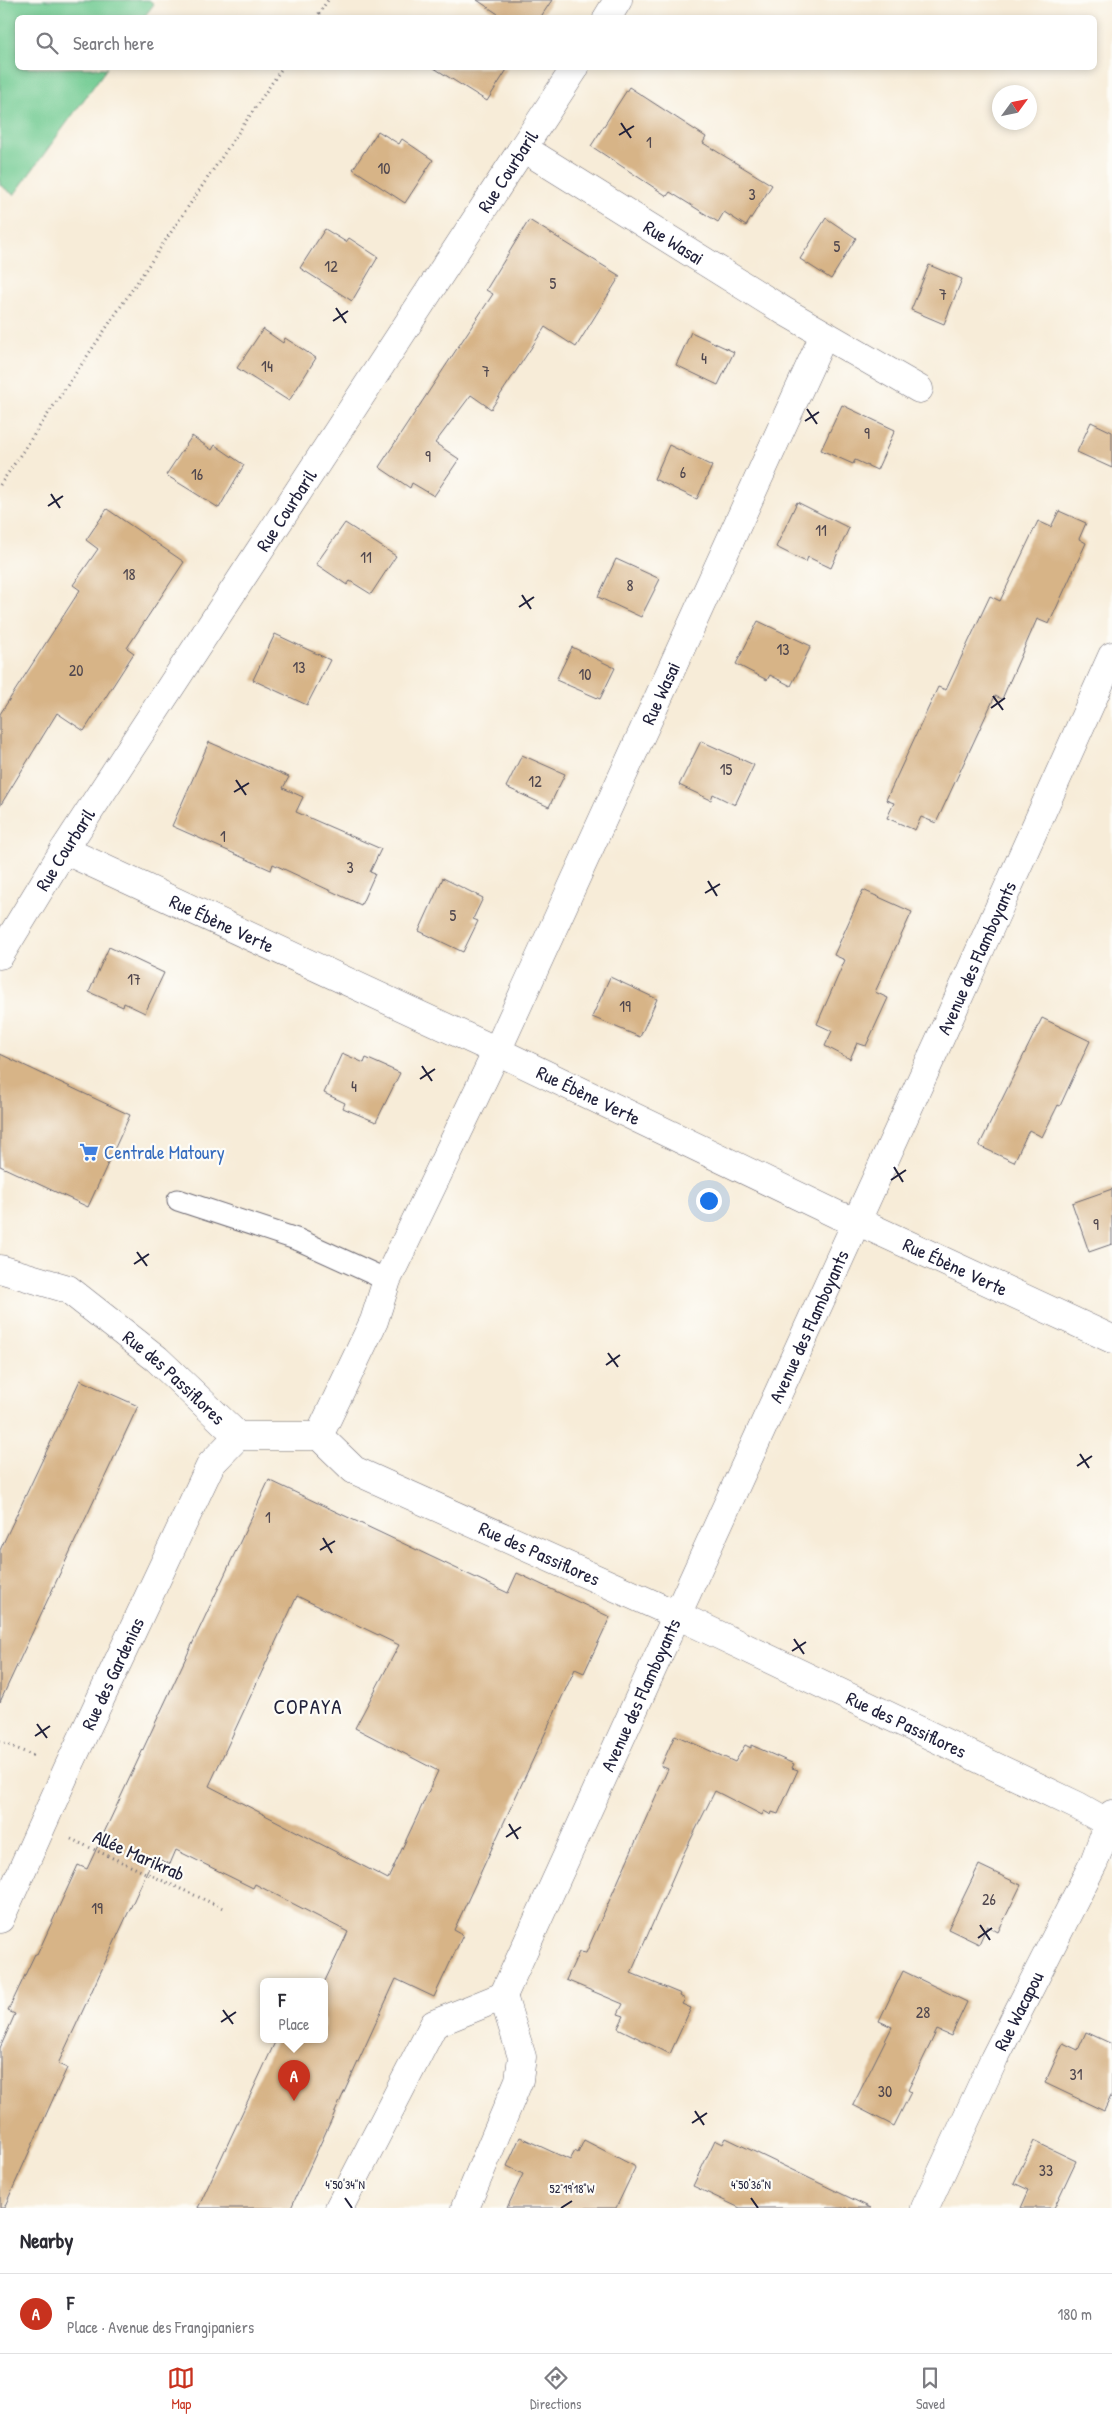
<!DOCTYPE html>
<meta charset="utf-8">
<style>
body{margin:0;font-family:"Patrick Hand",sans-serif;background:#f2f2f3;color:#2b2b33}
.compass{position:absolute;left:992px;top:85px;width:45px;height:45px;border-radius:50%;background:#fff;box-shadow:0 2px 8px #0003;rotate:57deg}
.you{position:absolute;left:708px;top:1200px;width:18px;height:18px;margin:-12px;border:4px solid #fff;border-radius:50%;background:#1a73e8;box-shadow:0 0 0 8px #1a73e833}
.badge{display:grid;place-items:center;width:32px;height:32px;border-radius:50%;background:#c8321e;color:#fff;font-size:16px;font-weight:700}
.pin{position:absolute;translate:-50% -41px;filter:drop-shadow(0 1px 2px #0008)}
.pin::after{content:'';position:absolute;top:26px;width:18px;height:15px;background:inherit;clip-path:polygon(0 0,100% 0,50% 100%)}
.popup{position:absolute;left:260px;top:1978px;width:68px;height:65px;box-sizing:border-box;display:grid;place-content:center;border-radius:8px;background:#fff;filter:drop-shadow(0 1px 4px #0005);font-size:16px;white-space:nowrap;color:#7c7c81}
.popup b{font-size:19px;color:#2b2b33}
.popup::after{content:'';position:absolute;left:50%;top:100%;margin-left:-10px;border:10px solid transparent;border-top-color:#fff}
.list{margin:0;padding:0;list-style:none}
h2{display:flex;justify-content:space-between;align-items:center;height:65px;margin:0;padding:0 20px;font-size:21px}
h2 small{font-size:16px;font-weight:400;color:#7c7c81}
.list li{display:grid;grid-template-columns:32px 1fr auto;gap:15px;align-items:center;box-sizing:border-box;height:80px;padding:0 20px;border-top:1px solid #e1e1e2}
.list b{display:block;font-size:19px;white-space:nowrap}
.list p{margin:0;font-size:16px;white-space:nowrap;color:#7c7c81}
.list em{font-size:16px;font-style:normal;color:#7c7c81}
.icon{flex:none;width:28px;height:28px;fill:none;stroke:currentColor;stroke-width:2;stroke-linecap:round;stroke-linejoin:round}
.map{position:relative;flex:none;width:1112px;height:2208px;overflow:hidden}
.search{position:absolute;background:#fff;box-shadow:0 2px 8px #0003;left:15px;right:15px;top:15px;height:55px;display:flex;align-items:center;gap:12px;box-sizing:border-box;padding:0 18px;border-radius:8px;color:#7c7c81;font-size:19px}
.sheet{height:145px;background:#fff}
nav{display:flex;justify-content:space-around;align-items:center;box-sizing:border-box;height:70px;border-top:1px solid #e1e1e2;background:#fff;font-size:14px;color:#7c7c81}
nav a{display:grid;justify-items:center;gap:2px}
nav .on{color:#c8321e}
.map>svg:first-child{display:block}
.green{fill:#71cb92;stroke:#4a7666}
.building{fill:#d7b487;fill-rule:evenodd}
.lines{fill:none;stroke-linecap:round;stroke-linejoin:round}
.service-casing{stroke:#6d6972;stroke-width:23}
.minor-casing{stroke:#6d6972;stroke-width:29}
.path{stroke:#6d6972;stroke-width:3;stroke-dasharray:1 4;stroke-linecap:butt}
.service{stroke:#fff;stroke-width:21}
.minor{stroke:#fff;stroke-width:28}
.ticks{fill:none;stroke:#22223b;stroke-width:2}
.labels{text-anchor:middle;stroke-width:4.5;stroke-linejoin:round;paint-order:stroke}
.number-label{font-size:16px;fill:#4f464e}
.street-label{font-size:19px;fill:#22223b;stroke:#fdfcf7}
.shop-label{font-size:19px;fill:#366cbe;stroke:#fdfcf7;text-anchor:start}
.quarter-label{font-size:21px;letter-spacing:1px;fill:#22223b;stroke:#fdfcf7}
.ticks-label{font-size:12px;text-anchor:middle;fill:#22223b;stroke:#fdfcf7;stroke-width:4.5;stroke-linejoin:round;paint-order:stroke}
</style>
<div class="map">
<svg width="1112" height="2208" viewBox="0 0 1112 2208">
<rect width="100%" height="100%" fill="#fdfcf7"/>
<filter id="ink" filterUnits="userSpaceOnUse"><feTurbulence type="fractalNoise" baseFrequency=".02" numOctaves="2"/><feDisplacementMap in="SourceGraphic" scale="10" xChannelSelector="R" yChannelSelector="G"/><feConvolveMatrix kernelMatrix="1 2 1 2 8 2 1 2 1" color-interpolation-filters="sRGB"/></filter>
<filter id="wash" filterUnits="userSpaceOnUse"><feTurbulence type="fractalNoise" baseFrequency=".0096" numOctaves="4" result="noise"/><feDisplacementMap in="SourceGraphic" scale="20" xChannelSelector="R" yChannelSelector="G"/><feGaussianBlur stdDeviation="1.12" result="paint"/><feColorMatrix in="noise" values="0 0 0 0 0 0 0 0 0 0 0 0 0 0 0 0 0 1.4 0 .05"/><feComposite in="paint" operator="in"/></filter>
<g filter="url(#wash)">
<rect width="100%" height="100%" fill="#f7ecd8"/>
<path class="green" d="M0 0H149L154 4 144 17 18 18V68H107L14 195 0 185Z"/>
<g id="blocks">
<g class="building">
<path d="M477 0H552L540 18H504Z"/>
<path d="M434 68H508L487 101Z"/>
<path d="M629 87 706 137 703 143 772 185 746 226 724 212 718 222 670 192 667 196 591 146Z"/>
<path d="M378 131 399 144 402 139 433 160 405 203 353 169Z"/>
<path d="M826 218 856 238 831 279 800 259Z"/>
<path d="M529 220 620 276 576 347 545 327 491 409 471 395 435 443 459 459 434 496 412 483 410 488 379 467 493 294 486 290Z"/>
<path d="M325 229 346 242 349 238 378 257 352 301 300 268Z"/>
<path d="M929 265 962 279 944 324 911 310Z"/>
<path d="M263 329 283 343 285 338 316 358 289 401 237 368Z"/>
<path d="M691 332 734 352 718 385 676 365Z"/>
<path d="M842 405 895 430 877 470 855 460 853 464 821 450Z"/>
<path d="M1091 422 1112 432V468L1077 452Z"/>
<path d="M192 436 212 450 215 445 244 465 219 508 166 475Z"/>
<path d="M669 445 712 466 697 499 654 479Z"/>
<path d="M797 502 849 528 831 568 808 557 806 562 776 547Z"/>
<path d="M107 509 184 562 127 648 134 653 84 731 57 713 0 806V714L80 590 73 585 98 549 86 540Z"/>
<path d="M1059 511 1086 523 1079 539 1086 543 1049 624 1037 619 1002 699 995 696 936 823 921 817 915 830 887 818 894 803 886 800 938 687 946 690 990 596 1000 601 1038 521 1051 527Z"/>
<path d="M345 523 396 556 371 594 350 581 347 585 316 564Z"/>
<path d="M616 559 660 579 641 617 598 597Z"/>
<path d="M758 621 811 646 791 686 770 675 767 680 736 664Z"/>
<path d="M275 634 330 660 307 705 253 680Z"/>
<path d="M572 647 615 668 600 699 556 680Z"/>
<path d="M701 741 754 765 735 805 713 794 711 800 679 785Z"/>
<path d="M209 742 289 777 283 788 303 797 296 812 381 849 370 872 375 874 361 905 273 864 271 870 172 826Z"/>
<path d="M522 755 565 774 549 807 506 787Z"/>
<path d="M443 878 483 898 473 919 478 921 463 952 419 931Z"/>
<path d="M863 890 912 912 875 992 888 998 866 1046 857 1043 850 1059 825 1046 832 1031 817 1024 845 960 834 955Z"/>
<path d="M109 947 164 973 145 1013 124 1003 123 1007 89 992Z"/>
<path d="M610 977 657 999 640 1037 592 1017Z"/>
<path d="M1042 1018 1090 1041 1060 1106 1058 1105 1042 1137 1029 1130 1014 1162 979 1146Z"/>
<path d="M342 1053 364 1063 366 1058 400 1073 376 1122 343 1108 345 1103 324 1093Z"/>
<path d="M0 1054 130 1115 88 1207 0 1166Z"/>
<path d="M1112 1189V1244L1089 1252 1072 1203Z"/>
<path d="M80 1380 138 1406 0 1702V1550Z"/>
<path d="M269 1480 508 1593 517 1573 610 1617 584 1673 575 1669 454 1930 463 1935 434 1997 396 1979 291 2208H198L276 2040H324V1983L348 1932 255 1884 253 1888 176 1850 170 1864 154 1857 58 2064 67 2068 4 2208H0V2048L15 2014 8 2011 35 1954 37 1955 78 1865 87 1869ZM297 1596 399 1645 355 1728 438 1771 388 1879 209 1786Z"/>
<path d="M675 1735 735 1762 745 1745 751 1748V1745L794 1764 792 1768 798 1770 778 1814 772 1812 771 1815 764 1811 762 1815 715 1791 681 1859 631 1973 681 1994 680 1996 685 1999 682 2004 691 2008 670 2054 618 2028 624 2016 618 2014 623 2004 566 1980 579 1952 586 1953 668 1769 661 1766Z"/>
<path d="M979 1865 1021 1885 998 1932 987 1926 979 1944 948 1929Z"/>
<path d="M903 1971 967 2002 951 2036 937 2030 908 2090 911 2092 894 2126 853 2105 892 2027 879 2021Z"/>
<path d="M1086 2032 1112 2044V2094L1104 2111 1045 2083 1063 2043 1078 2050Z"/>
<path d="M520 2137 570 2160 575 2151 578 2153 584 2140 634 2166 635 2168 616 2208H507L523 2174 507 2166Z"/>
<path d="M726 2138 871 2208H740L693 2186 715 2140 723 2144Z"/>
<path d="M1034 2141 1076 2161 1054 2208H1021L1029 2190 1014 2183Z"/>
</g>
</g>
</g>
<g filter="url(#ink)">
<use href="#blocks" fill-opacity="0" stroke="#6d6972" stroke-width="1"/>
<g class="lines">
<g class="service-casing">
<path id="service" d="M178 1200 299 1240 387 1280"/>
</g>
<g class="minor-casing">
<g id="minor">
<path d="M607 18 618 0"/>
<path id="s1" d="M523 148 784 311 919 389"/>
<path id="s2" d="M64 850 497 1051 838 1215 857 1221 1112 1339"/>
<path id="s3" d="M0 955 64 850 575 68"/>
<path id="s4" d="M0 1269 68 1289 157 1359 238 1436H319L354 1470 677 1615 1078 1806 1108 1823"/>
<path id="s5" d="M319 1436 374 1321 387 1280 497 1051 824 335"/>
<path id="s6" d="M0 1919 67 1770 211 1464 238 1436"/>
<path id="s7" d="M503 1996 949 1019 1112 656"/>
<path d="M339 2208 434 2024 503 1996"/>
<path d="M465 2208 519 2080 522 2057 503 1996"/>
<path id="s8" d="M925 2208 994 2059 1094 1862 1112 1814"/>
</g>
</g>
<g class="path">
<path d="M316 18 328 0"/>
<path d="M0 485 282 68"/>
<path d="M0 1741 36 1757"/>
<path d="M71 1839 225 1909"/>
</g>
<use href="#service" class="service"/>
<use href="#minor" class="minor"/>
</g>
</g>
<path class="ticks" d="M621 123 631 138M619 135 634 126M336 308 346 323M333 321 348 311M807 409 817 424M805 421 819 412M51 494 60 508M48 506 63 496M522 595 531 609M519 607 534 597M993 696 1003 710M991 708 1005 698M236 780 246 795M234 792 249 783M708 881 717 896M705 893 720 884M422 1066 432 1081M420 1079 435 1069M894 1167 903 1182M891 1180 906 1170M137 1252 147 1266M134 1264 149 1254M608 1353 618 1367M606 1365 620 1355M1080 1454 1089 1468M1077 1466 1092 1456M323 1538 332 1553M320 1550 335 1541M794 1639 804 1654M792 1651 806 1642M37 1724 47 1738M35 1736 50 1726M509 1824 518 1839M506 1837 521 1827M980 1925 990 1940M978 1938 992 1928M223 2010 233 2024M221 2022 236 2012M695 2111 704 2125M692 2123 707 2113M345 2198 352 2208M751 2198 758 2208M561 2208 572 2201"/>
<defs>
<g id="supermarket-bare" transform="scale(1.5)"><path d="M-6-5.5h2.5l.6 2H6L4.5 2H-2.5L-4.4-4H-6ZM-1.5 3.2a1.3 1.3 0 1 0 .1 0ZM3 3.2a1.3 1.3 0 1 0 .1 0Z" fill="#3f7fe0" stroke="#fdfcf7" stroke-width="2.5" paint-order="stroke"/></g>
</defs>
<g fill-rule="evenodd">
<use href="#supermarket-bare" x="89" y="1152"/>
</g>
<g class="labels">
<g class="number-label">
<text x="649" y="148">1</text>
<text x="384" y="174">10</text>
<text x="752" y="200">3</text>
<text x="837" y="252">5</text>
<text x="331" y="272">12</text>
<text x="553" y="289">5</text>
<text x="943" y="300">7</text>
<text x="704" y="364">4</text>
<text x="267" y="372">14</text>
<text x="486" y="377">7</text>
<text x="867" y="439">9</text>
<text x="428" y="462">9</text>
<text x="683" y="478">6</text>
<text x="197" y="480">16</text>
<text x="821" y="536">11</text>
<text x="366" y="563">11</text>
<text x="129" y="580">18</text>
<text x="630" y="591">8</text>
<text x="783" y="655">13</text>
<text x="299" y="673">13</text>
<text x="76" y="676">20</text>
<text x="585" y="680">10</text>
<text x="726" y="775">15</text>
<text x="535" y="787">12</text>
<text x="223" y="842">1</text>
<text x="350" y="873">3</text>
<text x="453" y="921">5</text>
<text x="134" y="985">17</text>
<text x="625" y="1012">19</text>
<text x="354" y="1092">4</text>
<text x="1096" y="1230">9</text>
<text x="268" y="1523">1</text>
<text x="989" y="1905">26</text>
<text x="97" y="1914">19</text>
<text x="923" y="2018">28</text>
<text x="1076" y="2080">31</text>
<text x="885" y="2097">30</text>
<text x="1046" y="2176">33</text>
</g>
<g class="street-label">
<text dy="7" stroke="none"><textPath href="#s3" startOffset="934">Rue Courbaril</textPath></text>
<text dy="7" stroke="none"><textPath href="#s1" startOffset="178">Rue Wasai</textPath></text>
<text dy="7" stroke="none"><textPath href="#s3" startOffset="529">Rue Courbaril</textPath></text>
<text dy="7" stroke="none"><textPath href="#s5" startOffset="818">Rue Wasai</textPath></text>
<text dy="7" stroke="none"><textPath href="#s3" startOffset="124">Rue Courbaril</textPath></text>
<text dy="7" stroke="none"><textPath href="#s2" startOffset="174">Rue Ébène Verte</textPath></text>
<text dy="7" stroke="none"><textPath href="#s7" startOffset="1141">Avenue des Flamboyants</textPath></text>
<text dy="7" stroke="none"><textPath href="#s2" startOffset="579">Rue Ébène Verte</textPath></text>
<text dy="7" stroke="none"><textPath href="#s2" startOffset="984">Rue Ébène Verte</textPath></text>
<text dy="7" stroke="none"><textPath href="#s7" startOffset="736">Avenue des Flamboyants</textPath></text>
<text dy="7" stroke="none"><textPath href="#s4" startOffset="209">Rue des Passiflores</textPath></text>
<text dy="7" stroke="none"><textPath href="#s4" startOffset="629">Rue des Passiflores</textPath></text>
<text dy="7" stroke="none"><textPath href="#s6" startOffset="270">Rue des Gardenias</textPath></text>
<text dy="7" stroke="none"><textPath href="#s7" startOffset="331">Avenue des Flamboyants</textPath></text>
<text dy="7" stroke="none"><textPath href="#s4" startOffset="1034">Rue des Passiflores</textPath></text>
<text transform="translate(139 1855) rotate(24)" y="7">Allée Marikrab</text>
<text dy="7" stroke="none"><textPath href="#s8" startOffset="218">Rue Wacapou</textPath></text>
</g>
<g class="shop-label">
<text x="104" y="1159">Centrale Matoury</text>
</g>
<g class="quarter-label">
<text x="308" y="1714">COPAYA</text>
</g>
</g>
<g class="ticks-label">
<text x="345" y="2189">4°50'34"N</text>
<text x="751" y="2189">4°50'36"N</text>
<text x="572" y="2193">52°19'18"W</text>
</g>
</svg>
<svg class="compass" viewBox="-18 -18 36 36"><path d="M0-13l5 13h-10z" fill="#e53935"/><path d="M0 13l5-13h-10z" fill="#7c7c81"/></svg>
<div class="you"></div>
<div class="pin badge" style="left:294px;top:2101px">A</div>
<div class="popup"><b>F</b>Place</div>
<div class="search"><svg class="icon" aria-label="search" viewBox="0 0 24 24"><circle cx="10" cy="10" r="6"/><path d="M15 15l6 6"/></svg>Search here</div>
</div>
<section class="sheet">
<h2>Nearby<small></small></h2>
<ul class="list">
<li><span class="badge">A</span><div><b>F</b><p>Place · Avenue des Frangipaniers</p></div><em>180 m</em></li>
</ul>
</section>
<nav>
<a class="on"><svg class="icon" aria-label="map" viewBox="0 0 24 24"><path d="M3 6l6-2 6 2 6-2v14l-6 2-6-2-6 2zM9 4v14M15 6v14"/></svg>Map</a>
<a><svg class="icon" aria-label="directions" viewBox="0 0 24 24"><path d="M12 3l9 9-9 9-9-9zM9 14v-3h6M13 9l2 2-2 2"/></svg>Directions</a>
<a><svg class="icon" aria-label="saved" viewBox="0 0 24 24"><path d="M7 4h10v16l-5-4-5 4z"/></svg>Saved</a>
</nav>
